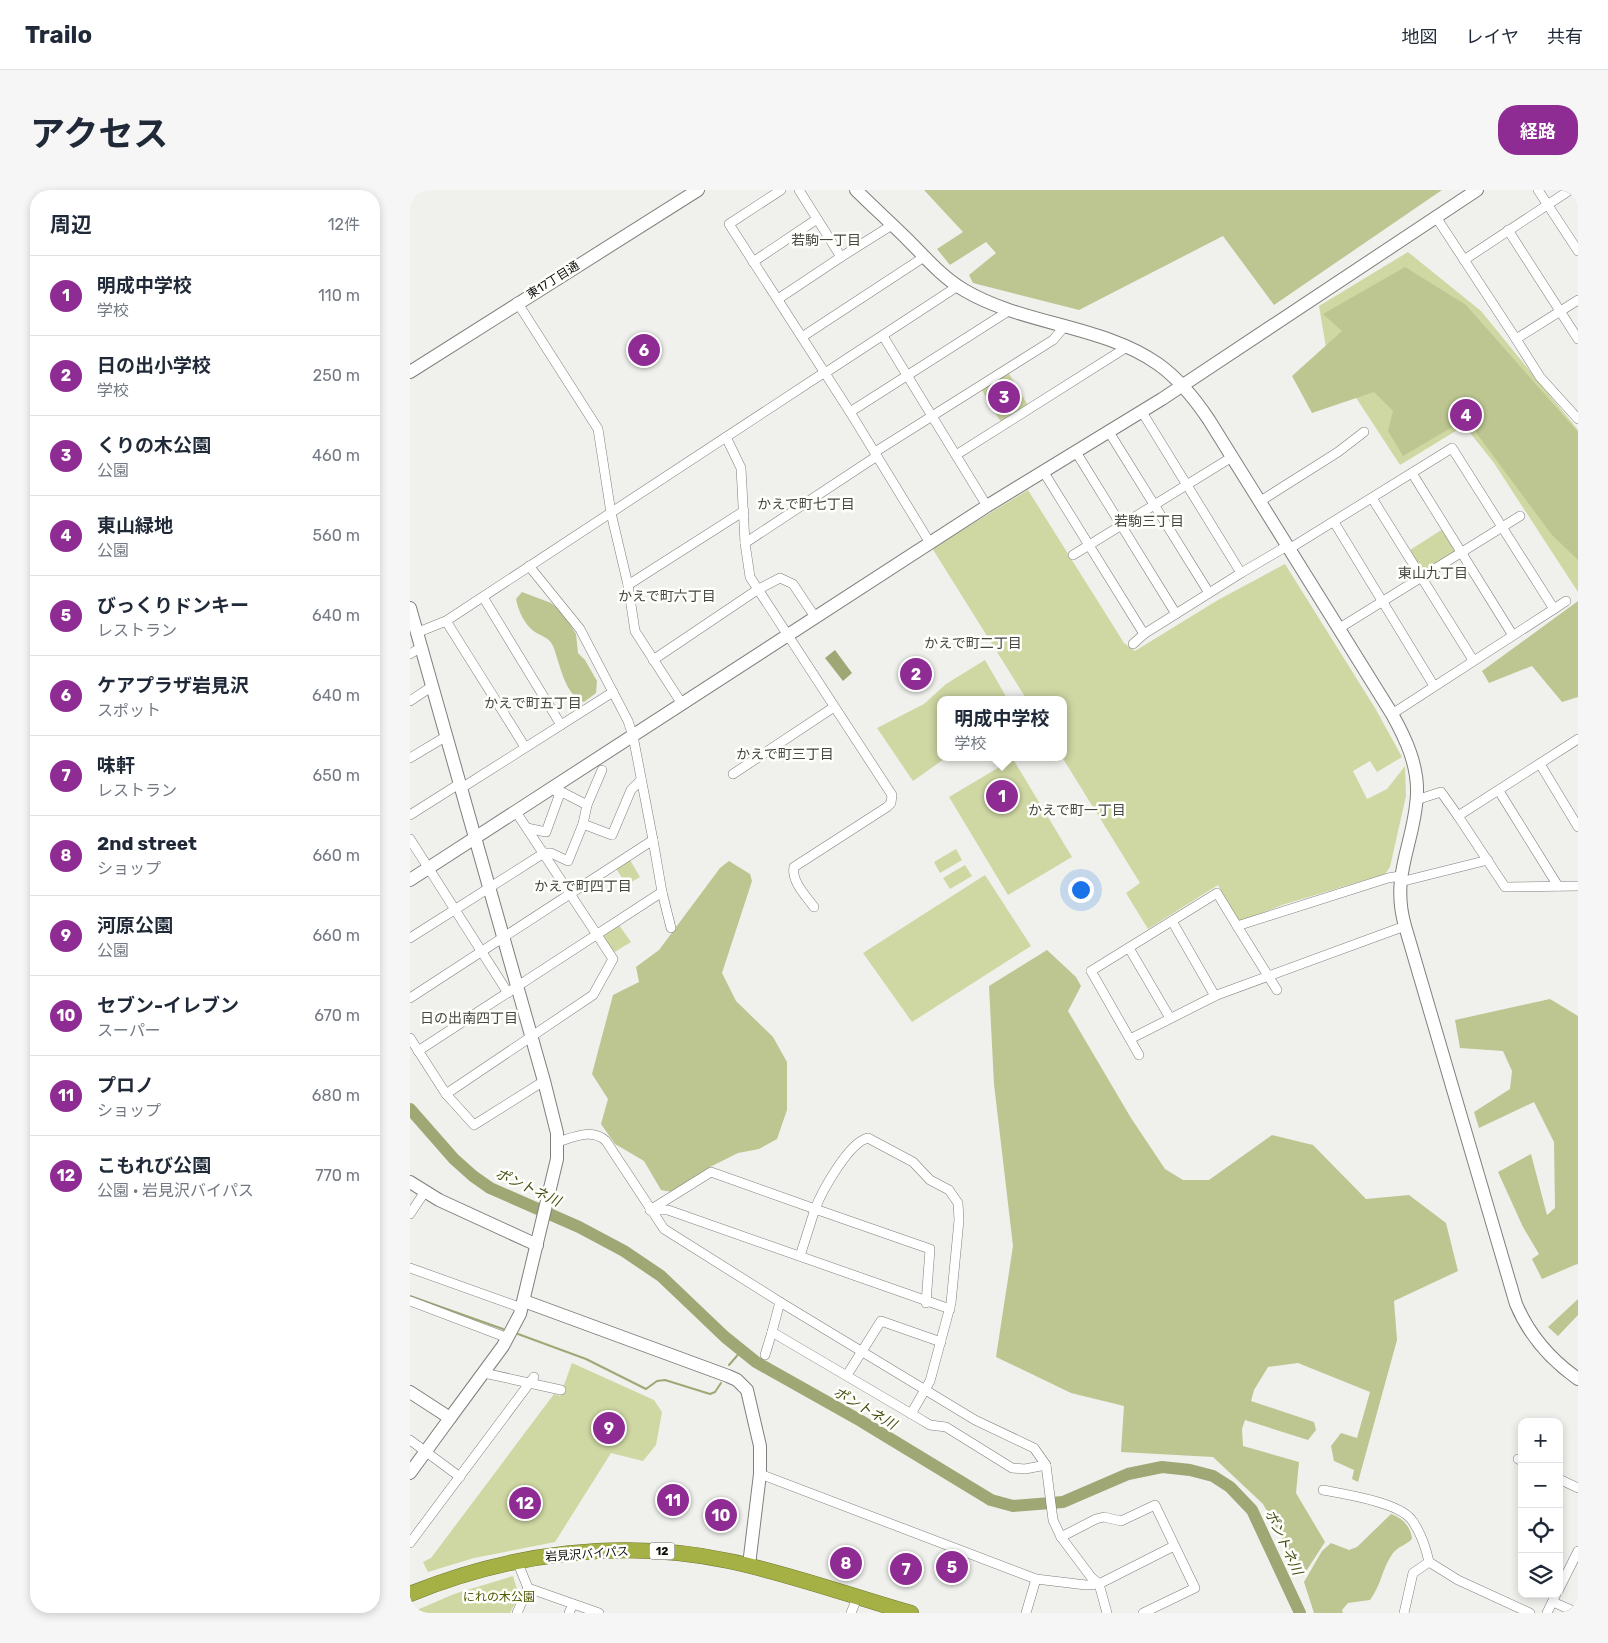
<!DOCTYPE html>
<html lang="ja">
<meta charset="utf-8">
<style>
body{margin:0;font-family:Rubik,"Noto Sans JP",sans-serif;background:#f6f6f7;color:#1f2937}
.controls{position:absolute;right:15px;bottom:15px;display:grid;overflow:hidden;border-radius:10px;box-shadow:0 2px 8px #0003}
.controls button{width:45px;height:45px;display:grid;place-items:center;padding:0;border:0;border-bottom:1px solid #e0e1e3;background:#fff;color:#1f2937;font:25px sans-serif}
.you{position:absolute;left:670px;top:699px;width:18px;height:18px;margin:-12px;border:4px solid #fff;border-radius:50%;background:#1a73e8;box-shadow:0 0 0 8px #1a73e833}
.badge{display:grid;place-items:center;width:32px;height:32px;border-radius:50%;background:#8e2c94;color:#fff;font-size:16px;font-weight:700}
.pin{position:absolute;translate:-50% -50%;border:2px solid #fff;box-shadow:0 1px 5px #0006}
.popup{position:absolute;left:527px;top:506px;width:130px;height:65px;box-sizing:border-box;display:grid;place-content:center;border-radius:10px;background:#fff;filter:drop-shadow(0 1px 4px #0005);font-size:16px;white-space:nowrap;color:#747a83}
.popup b{font-size:19px;color:#1f2937}
.popup::after{content:'';position:absolute;left:50%;top:100%;margin-left:-10px;border:10px solid transparent;border-top-color:#fff}
.list{margin:0;padding:0;list-style:none}
h2{display:flex;justify-content:space-between;align-items:center;height:65px;margin:0;padding:0 20px;font-size:21px}
h2 small{font-size:16px;font-weight:400;color:#747a83}
.list li{display:grid;grid-template-columns:32px 1fr auto;gap:15px;align-items:center;box-sizing:border-box;height:80px;padding:0 20px;border-top:1px solid #e0e1e3}
.list b{display:block;font-size:19px;white-space:nowrap}
.list p{margin:0;font-size:16px;white-space:nowrap;color:#747a83}
.list em{font-size:16px;font-style:normal;color:#747a83}
.icon{flex:none;width:28px;height:28px;fill:none;stroke:currentColor;stroke-width:2;stroke-linecap:round;stroke-linejoin:round}
.map{position:relative;flex:none;width:1168px;height:1423px;overflow:hidden;border-radius:20px}
header{display:flex;align-items:center;gap:30px;box-sizing:border-box;height:70px;padding:0 25px;background:#fff;border-bottom:1px solid #e0e1e3}
header strong{font-size:24px}
nav{display:flex;gap:28px;margin-inline-start:auto;font-size:18px}
.intro{display:flex;align-items:center;justify-content:space-between;box-sizing:border-box;height:120px;padding:0 30px}
h1{margin:0;font-size:35px}
.button{padding:12px 22px;border-radius:20px;background:#8e2c94;color:#fff;font-size:18px;font-weight:700}
main{display:flex;gap:30px;padding:0 30px}
aside{flex:1;background:#fff;border-radius:20px;box-shadow:0 2px 8px #0003}
.map>svg:first-child{display:block}
.green{fill:#cfd7a3}
.forest{fill:#bdc591}
.water{fill:#9fa774}
.lines{fill:none;stroke-linecap:round;stroke-linejoin:round}
.stream{stroke:#9fa774;stroke-width:2}
.river{stroke:#9fa774;stroke-width:12}
.street-casing{stroke:#7f7f7c;stroke-width:10}
.secondary-casing{stroke:#7f7f7c;stroke-width:14}
.highway-casing{stroke:#707831;stroke-width:16}
.street{stroke:#fff;stroke-width:9}
.secondary{stroke:#fff;stroke-width:12}
.highway{stroke:#a5b145;stroke-width:15}
.labels{text-anchor:middle;stroke-width:5;stroke-linejoin:round;paint-order:stroke}
.shield{fill:#fefffb;stroke:#565654;stroke-width:1}
.shield-label{font-size:11px;font-weight:bold;fill:#0e0e0d}
.street-label{font-size:12px;fill:#0e0e0d;stroke:#fefffb}
.park-label{font-size:12px;fill:#505700;stroke:#fefffb}
.neighbourhood-label{font-size:14px;fill:#464643;stroke:#fefffb}
.water-label{font-size:14px;font-style:italic;fill:#474d12;stroke:#fefffb}
</style>
<header>
<strong>Trailo</strong>
<nav><a>地図</a><a>レイヤ</a><a>共有</a></nav>
</header>
<div class="intro"><h1>アクセス</h1><a class="button">経路</a></div>
<main>
<aside>
<h2>周辺<small>12件</small></h2>
<ul class="list">
<li><span class="badge">1</span><div><b>明成中学校</b><p>学校</p></div><em>110 m</em></li>
<li><span class="badge">2</span><div><b>日の出小学校</b><p>学校</p></div><em>250 m</em></li>
<li><span class="badge">3</span><div><b>くりの木公園</b><p>公園</p></div><em>460 m</em></li>
<li><span class="badge">4</span><div><b>東山緑地</b><p>公園</p></div><em>560 m</em></li>
<li><span class="badge">5</span><div><b>びっくりドンキー</b><p>レストラン</p></div><em>640 m</em></li>
<li><span class="badge">6</span><div><b>ケアプラザ岩見沢</b><p>スポット</p></div><em>640 m</em></li>
<li><span class="badge">7</span><div><b>味軒</b><p>レストラン</p></div><em>650 m</em></li>
<li><span class="badge">8</span><div><b>2nd street</b><p>ショップ</p></div><em>660 m</em></li>
<li><span class="badge">9</span><div><b>河原公園</b><p>公園</p></div><em>660 m</em></li>
<li><span class="badge">10</span><div><b>セブン-イレブン</b><p>スーパー</p></div><em>670 m</em></li>
<li><span class="badge">11</span><div><b>プロノ</b><p>ショップ</p></div><em>680 m</em></li>
<li><span class="badge">12</span><div><b>こもれび公園</b><p>公園 · 岩見沢バイパス</p></div><em>770 m</em></li>
</ul>
</aside>
<div class="map">
<svg width="1168" height="1423" viewBox="0 0 1168 1423">
<rect width="100%" height="100%" fill="#f0f1ed"/>
<g class="green">
<path d="M998 62 1071 121 1168 240V402L1084 273 1061 244 1049 239 990 275 917 163 909 116Z"/>
<path d="M597 180 619 217 592 234 570 197Z"/>
<path d="M618 300 714 453 725 461 808 410 875 374 965 518 992 567 967 582 960 571 943 581 957 609 977 599 995 576 996 606 980 677 975 684 872 715 829 732 808 695 738 739 716 703 730 693 652 567 653 510H617L522 358Z"/>
<path d="M1033 339 1045 359 1044 363 1015 380 1011 379 1000 360Z"/>
<path d="M575 470 598 510H531V567H537L503 591 467 538 514 514 536 494Z"/>
<path d="M603 569 662 667 598 705 539 607Z"/>
<path d="M546 659 552 670 530 683 524 672Z"/>
<path d="M220 670 230 687 216 695 206 678Z"/>
<path d="M555 675 562 686 540 699 533 688Z"/>
<path d="M575 685 621 756 502 832 453 763Z"/>
<path d="M209 735 221 752 203 763 193 747Z"/>
<path d="M162 1173 244 1210 252 1222 246 1255 233 1271 201 1263 145 1352 64 1368 18 1382 13 1372 21 1368 144 1204 150 1206Z"/>
<path d="M103 1386 109 1406 100 1423H0L44 1404Z"/>
</g>
<g class="forest">
<path d="M514 0H1032L864 115 813 46 669 120 563 93 559 85 586 63 576 52 540 75 527 59 553 42Z"/>
<path d="M995 77 1056 115 1168 242V370L1142 345 1056 229 993 266 978 241 983 221 964 202 902 223 882 186 932 141 913 124Z"/>
<path d="M112 402 141 413 152 422 166 444 168 463 175 470 187 491 186 503 174 512C154 505 150 473 143 456 140 448 131 446 125 442 115 436 108 420 106 409Z"/>
<path d="M1168 411V507L1152 512 1122 476 1079 493 1072 481Z"/>
<path d="M319 671 340 684 342 691 312 783 326 811 363 847 377 872V920L367 949 349 959 328 963 300 977 262 1002 251 1000 234 971 205 954 191 934 198 909 182 884 203 805 229 792 226 777 249 760 310 678Z"/>
<path d="M637 760 666 787 671 796 658 821 721 928 755 979 773 990H799L862 945 903 955 956 1009 999 1005 1036 1033 1048 1081 984 1111 987 1150 948 1292 942 1289 944 1280 924 1271 921 1256 931 1243 947 1248 960 1202 888 1173 858 1177 844 1200 841 1211 904 1232 906 1240 898 1250 835 1230 832 1239 833 1256 889 1272 886 1303 915 1352 893 1386 853 1314 803 1267 711 1262 714 1216 661 1203 586 1167 603 1056 584 894 579 796Z"/>
<path d="M1140 809 1168 826V1075L1167 1074 1132 1089 1122 1069 1129 1064 1113 1037 1088 982 1121 964 1137 1025 1145 1018 1144 952 1124 912 1069 938 1064 922 1100 899 1102 881 1093 861 1050 858 1045 830Z"/>
<path d="M1168 1109V1125L1148 1146 1138 1137Z"/>
<path d="M981 1324C992 1328 1001 1336 1002 1349 996 1355 989 1356 983 1363 972 1378 971 1396 960 1410L938 1413 932 1420 933 1423H904L894 1392 912 1361 921 1353 939 1360 947 1357Z"/>
</g>
<path class="water" d="M425 460 442 483 433 491 415 468Z"/>
<g class="lines">
<g class="stream">
<path d="M0 1106 93 1139"/>
<path d="M108 1144 176 1169 236 1199 247 1191 255 1190 300 1204 305 1202 311 1193"/>
<path d="M319 1175 332 1160"/>
</g>
<path class="river" d="M0 919 44 969 63 986 80 998 169 1037 214 1061 251 1086 315 1147 346 1172 451 1231 581 1310 603 1316 653 1312 718 1284 752 1277 780 1280 803 1286 820 1297 842 1320 890 1423"/>
<g class="street-casing">
<g id="street">
<path d="M371 0 319 34 440 222 520 353"/>
<path d="M389 0 431 67 482 35"/>
<path d="M1128 0 1168 61"/>
<path d="M1026 27 1106 149 1168 110"/>
<path d="M1098 40 1168 149"/>
<path d="M1054 70 1160 0"/>
<path d="M343 72 407 29"/>
<path d="M368 109 431 67"/>
<path d="M107 112 188 239 201 323 218 395 225 441 272 514"/>
<path d="M473 146 577 316"/>
<path d="M392 147 514 67"/>
<path d="M1106 149 1130 187 1168 229"/>
<path d="M415 183 548 96"/>
<path d="M440 222 600 120"/>
<path d="M732 222 831 383"/>
<path d="M699 242 799 403"/>
<path d="M316 247 331 278 335 353 340 387 482 605 481 613 477 617 384 677C381 691 396 706 404 717"/>
<path d="M465 262 643 150 654 137"/>
<path d="M666 262 766 424"/>
<path d="M546 265 717 157"/>
<path d="M633 281 734 444 831 383 877 356"/>
<path d="M1002 283 1102 444"/>
<path d="M962 308 1063 470"/>
<path d="M849 312 928 262 954 242"/>
<path d="M924 332 1024 496"/>
<path d="M335 353 467 266"/>
<path d="M879 359 1042 258 1144 419 982 524"/>
<path d="M663 365 822 267"/>
<path d="M119 376 170 439 218 531 223 546 243 650"/>
<path d="M218 395 334 321"/>
<path d="M73 407 151 535"/>
<path d="M1144 419 1156 411"/>
<path d="M36 431 115 557"/>
<path d="M928 439 1110 326"/>
<path d="M6 443 36 431 415 182"/>
<path d="M723 454 734 444"/>
<path d="M0 464 10 458"/>
<path d="M243 470 347 400 370 388 383 394 405 427"/>
<path d="M0 511 21 497"/>
<path d="M0 568 35 547"/>
<path d="M1130 574 1168 637"/>
<path d="M323 584 424 517"/>
<path d="M50 599 203 502"/>
<path d="M1089 601 1148 696"/>
<path d="M149 606 152 602 177 615 192 580"/>
<path d="M1006 610 1031 602 1048 626 1168 549"/>
<path d="M0 625 49 594"/>
<path d="M1048 626 1095 697 1168 696"/>
<path d="M173 634 177 615"/>
<path d="M117 638 136 642 149 606 147 602"/>
<path d="M0 649 98 803"/>
<path d="M990 692 1078 670"/>
<path d="M252 702 261 738"/>
<path d="M762 731 805 806"/>
<path d="M827 736 867 800"/>
<path d="M0 748 134 663H141L158 671 173 634 202 645 221 600 231 590"/>
<path d="M719 758 760 828"/>
<path d="M0 808 243 650 252 702 8 861"/>
<path d="M0 848 36 904 64 935 134 891"/>
<path d="M720 849 807 805 995 736"/>
<path d="M729 865 681 781 807 703 827 736 978 688 990 686"/>
<path d="M36 904 183 805 203 769 106 622"/>
<path d="M148 952C164 947 182 938 196 951L254 1039 370 1112 362 1142 510 1229 520 1235 536 1237 602 1278 615 1279 636 1275"/>
<path d="M240 1020 301 982 405 1019C412 1001 439 952 458 948L503 972 520 990 539 1000 548 1013 549 1030 541 1113 520 1191 501 1224"/>
<path d="M240 1020H258L540 1119"/>
<path d="M0 1024 14 1003"/>
<path d="M390 1066 405 1019 520 1059 516 1113"/>
<path d="M0 1078 112 1118"/>
<path d="M0 1111 98 1148"/>
<path d="M370 1112 565 1230 624 1258 636 1275 643 1330 651 1347 686 1329 694 1327 711 1331 745 1315 785 1398 733 1423"/>
<path d="M355 1165 362 1142"/>
<path d="M74 1183 151 1200"/>
<path d="M437 1185 471 1131 531 1152"/>
<path d="M0 1250 50 1287"/>
<path d="M1108 1269 1112 1271"/>
<path d="M350 1284 626 1389 676 1395 689 1394 681 1387 651 1347"/>
<path d="M1149 1289 1168 1298"/>
<path d="M913 1300C934 1304 987 1312 1001 1329 1010 1341 1016 1358 1019 1372"/>
<path d="M0 1353 124 1187"/>
<path d="M107 1371 118 1398 189 1423"/>
<path d="M1149 1399 1168 1361"/>
<path d="M1143 1412 1168 1423"/>
<path d="M107 1423 118 1398"/>
<path d="M159 1423 163 1414"/>
<path d="M441 1423 447 1408"/>
<path d="M616 1423 626 1389"/>
<path d="M697 1423 689 1394 764 1356"/>
<path d="M994 1423 1003 1383 1019 1372 1048 1390 1120 1423"/>
<path d="M1137 1423 1146 1404"/>
</g>
</g>
<g class="secondary-casing">
<g id="secondary">
<path d="M446 0C463 17 481 33 498 50 516 68 532 87 554 100 613 135 693 135 748 174 769 189 785 209 799 230L982 524C996 549 1008 575 1007 604 1005 653 980 684 995 736L1106 1114C1119 1145 1141 1170 1168 1189"/>
<path d="M0 182 288 0"/>
<path d="M0 418 134 891 147 943V969L110 1124 93 1156 40 1228"/>
<path d="M0 690 577 316 752 209 1067 0"/>
<path d="M0 992 29 1010 127 1055"/>
<path d="M114 1111 318 1186 327 1190 337 1200 350 1256V1284L339 1375"/>
<path d="M0 1202 40 1228 0 1283"/>
</g>
</g>
<g class="highway-casing">
<path id="highway" d="M0 1404C100 1363 213 1348 319 1371 381 1384 441 1406 501 1423"/>
</g>
<use href="#street" class="street"/>
<use href="#secondary" class="secondary"/>
<use href="#highway" class="highway"/>
</g>
<g class="labels">
<rect class="shield" x="239.5" y="1352.5" width="25" height="17" rx="4"/>
<g class="shield-label">
<text x="252" y="1365">12</text>
</g>
<g class="street-label">
<text transform="translate(143 90) rotate(-32)" y="4">東17丁目通</text>
<text transform="translate(177 1364) rotate(-4)" y="4">岩見沢バイパス</text>
</g>
<g class="park-label">
<text x="89" y="1411">にれの木公園</text>
</g>
<g class="neighbourhood-label">
<text x="416" y="55">若駒一丁目</text>
<text x="396" y="319">かえで町七丁目</text>
<text x="739" y="336">若駒三丁目</text>
<text x="1023" y="388">東山九丁目</text>
<text x="257" y="411">かえで町六丁目</text>
<text x="563" y="458">かえで町二丁目</text>
<text x="123" y="518">かえで町五丁目</text>
<text x="375" y="569">かえで町三丁目</text>
<text x="667" y="625">かえで町一丁目</text>
<text x="173" y="701">かえで町四丁目</text>
<text x="59" y="833">日の出南四丁目</text>
</g>
<g class="water-label">
<text transform="translate(118 997) rotate(25)" y="5">ポントネ川</text>
<text transform="translate(455 1218) rotate(30)" y="5">ポントネ川</text>
<text transform="translate(874 1352) rotate(65)" y="5">ポントネ川</text>
</g>
</g>
</svg>
<div class="controls">
<button>+</button>
<button>−</button>
<button><svg class="icon" aria-label="locate" viewBox="0 0 24 24"><circle cx="12" cy="12" r="6"/><path d="M12 2v4M12 18v4M2 12h4M18 12h4"/></svg></button>
<button><svg class="icon" aria-label="layers" viewBox="0 0 24 24"><path d="M12 4l9 5-9 5-9-5zM3 14l9 5 9-5"/></svg></button>
</div>
<div class="you"></div>
<div class="pin badge" style="left:592px;top:606px">1</div>
<div class="popup"><b>明成中学校</b>学校</div>
<div class="pin badge" style="left:506px;top:484px">2</div>
<div class="pin badge" style="left:594px;top:207px">3</div>
<div class="pin badge" style="left:1056px;top:225px">4</div>
<div class="pin badge" style="left:542px;top:1377px">5</div>
<div class="pin badge" style="left:234px;top:160px">6</div>
<div class="pin badge" style="left:496px;top:1379px">7</div>
<div class="pin badge" style="left:436px;top:1373px">8</div>
<div class="pin badge" style="left:199px;top:1238px">9</div>
<div class="pin badge" style="left:311px;top:1325px">10</div>
<div class="pin badge" style="left:263px;top:1310px">11</div>
<div class="pin badge" style="left:115px;top:1313px">12</div>
</div>
</main>
